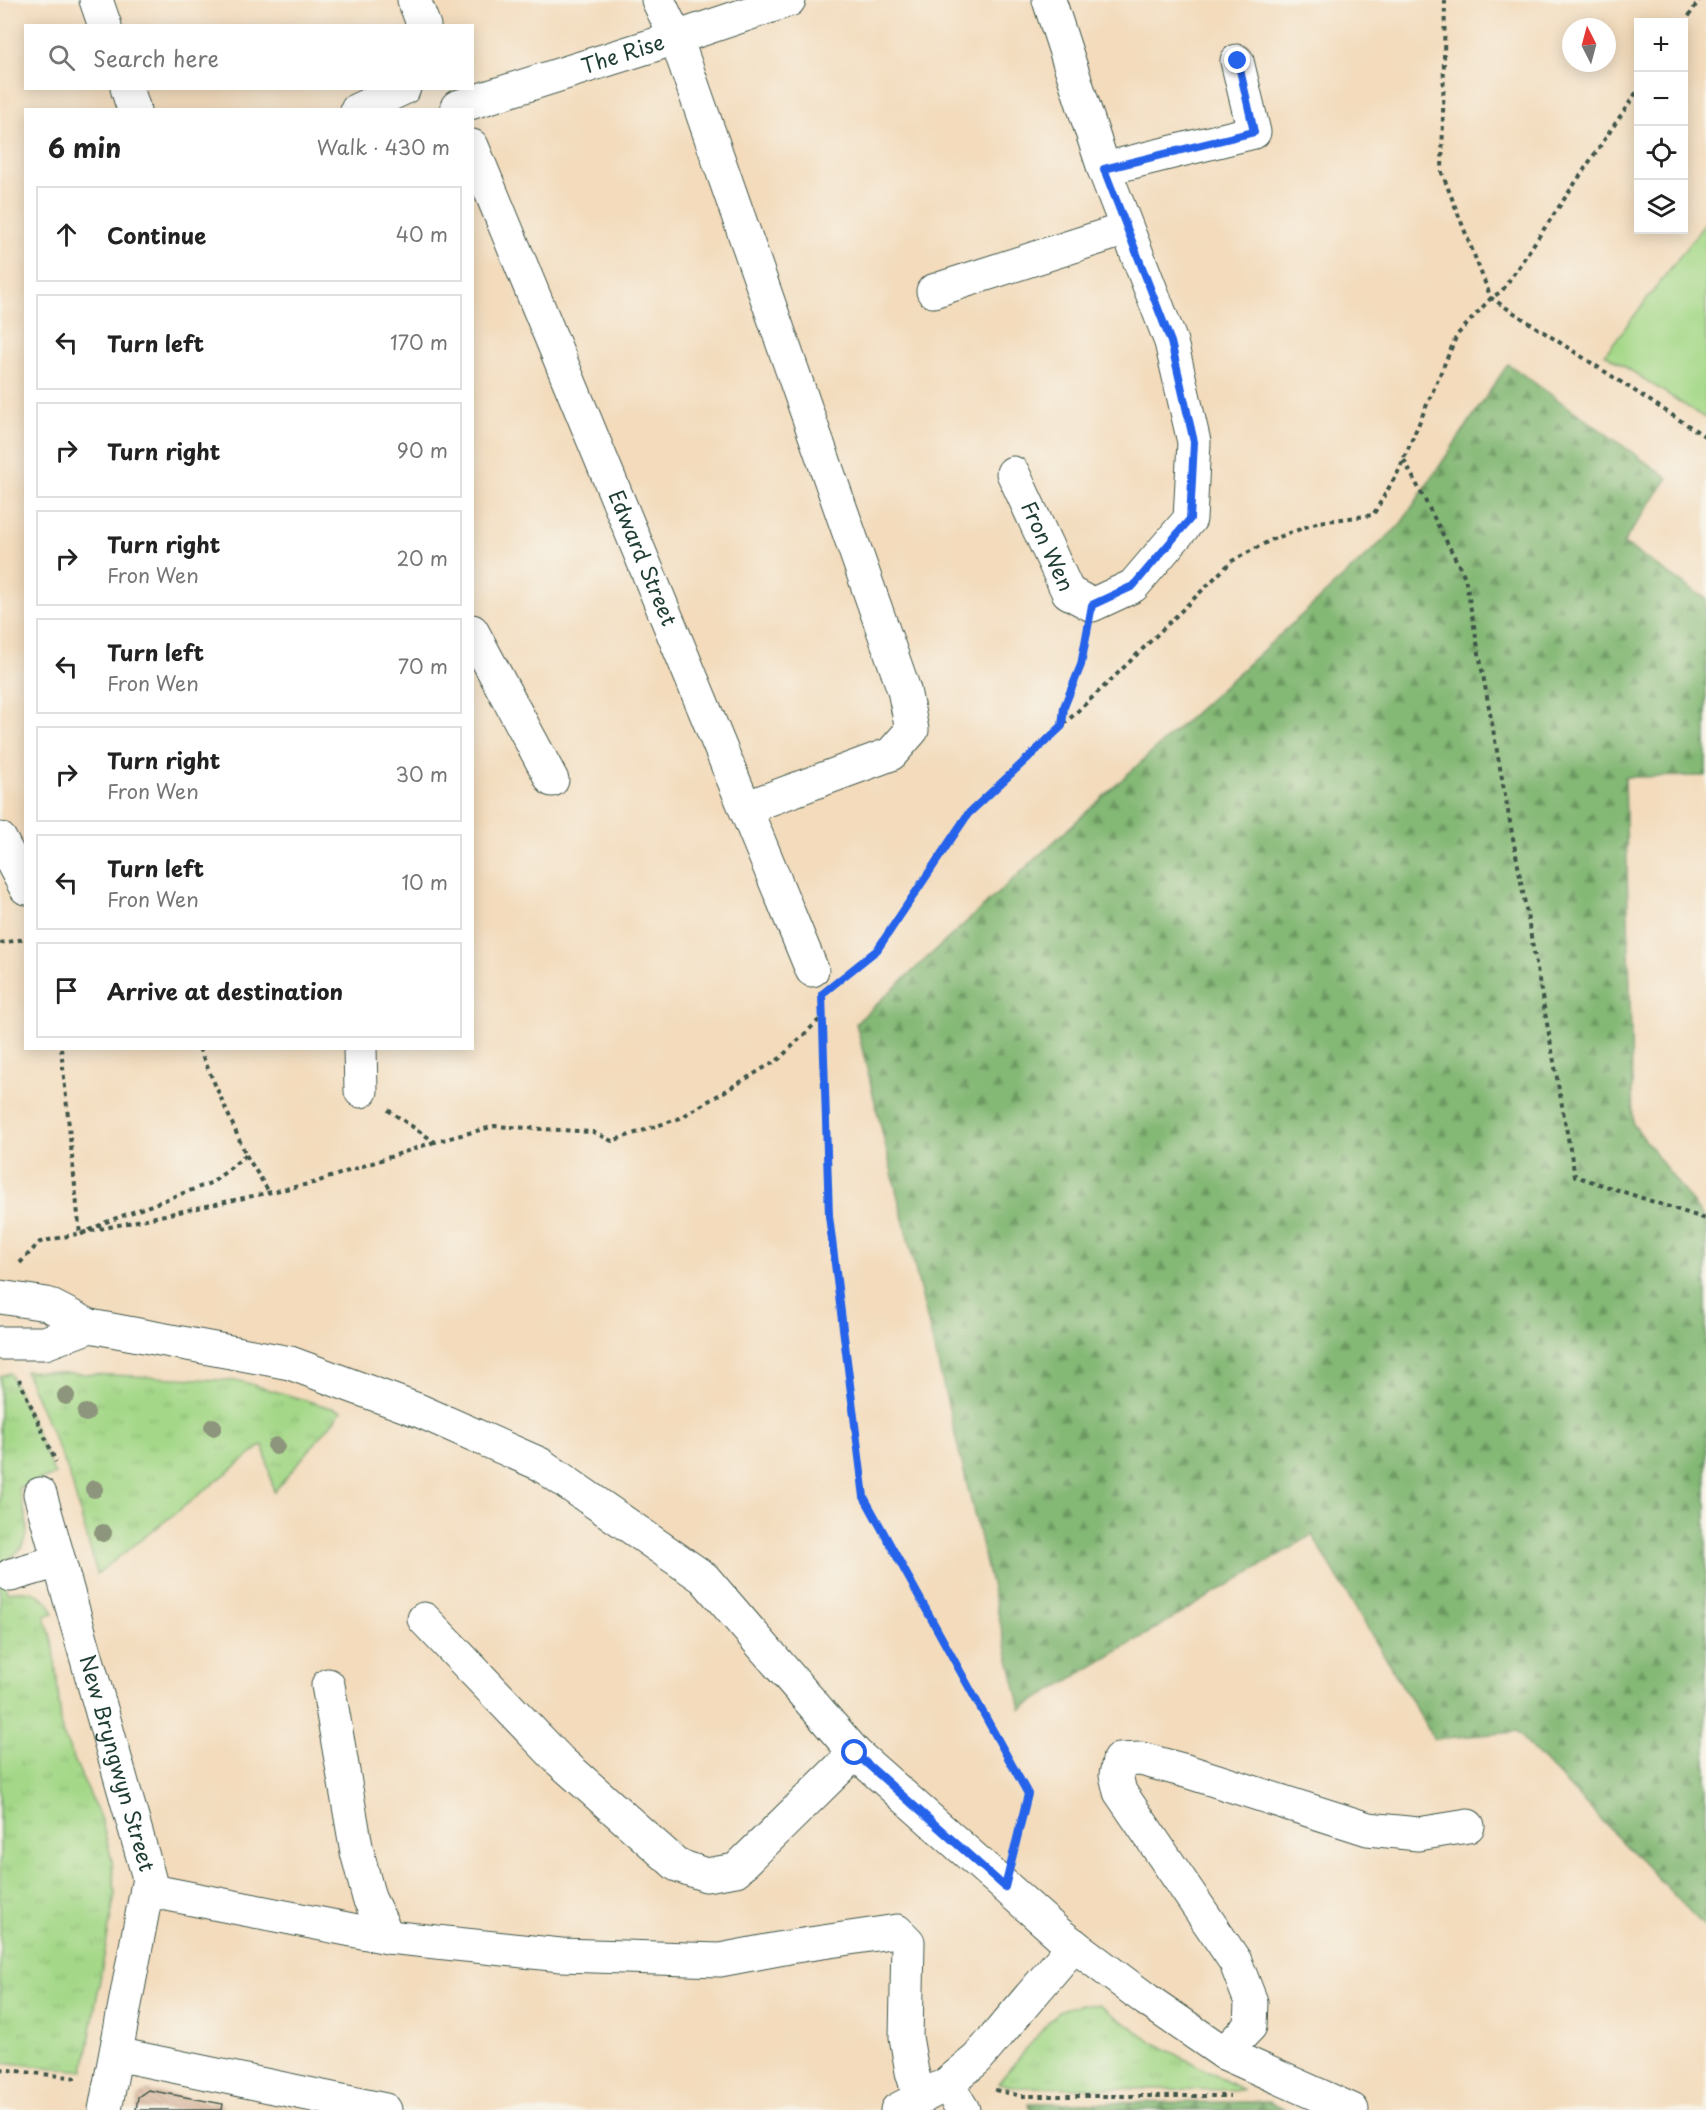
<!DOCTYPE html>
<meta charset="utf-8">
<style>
body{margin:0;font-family:"Playpen Sans",sans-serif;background:#f2f2f2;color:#222}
.controls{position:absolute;right:18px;top:18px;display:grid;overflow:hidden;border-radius:0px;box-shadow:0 3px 15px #0003}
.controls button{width:54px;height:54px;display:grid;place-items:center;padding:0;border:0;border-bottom:2px solid #e0e0e0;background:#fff;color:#222;font:30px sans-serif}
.compass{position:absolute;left:1562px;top:18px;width:54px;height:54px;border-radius:50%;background:#fff;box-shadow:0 3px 15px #0003;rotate:354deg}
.stop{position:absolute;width:18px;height:18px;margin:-14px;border:4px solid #2563eb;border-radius:50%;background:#fff}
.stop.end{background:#2563eb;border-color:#fff;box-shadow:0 2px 6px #0008}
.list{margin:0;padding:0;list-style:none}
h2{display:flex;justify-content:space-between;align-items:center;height:78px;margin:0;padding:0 24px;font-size:26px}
h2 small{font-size:20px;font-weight:400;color:#767676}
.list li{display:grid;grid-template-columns:39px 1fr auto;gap:18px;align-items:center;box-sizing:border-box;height:96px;margin:0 12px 12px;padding:0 12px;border:2px solid #e0e0e0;border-radius:0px}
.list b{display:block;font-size:22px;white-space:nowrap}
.list p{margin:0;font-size:20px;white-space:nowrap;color:#767676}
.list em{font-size:20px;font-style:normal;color:#767676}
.icon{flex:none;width:33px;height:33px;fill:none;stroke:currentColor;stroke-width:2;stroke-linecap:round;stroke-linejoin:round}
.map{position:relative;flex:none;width:1706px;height:2110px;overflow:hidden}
.search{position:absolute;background:#fff;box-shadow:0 3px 15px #0003;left:24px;top:24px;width:450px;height:66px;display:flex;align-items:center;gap:15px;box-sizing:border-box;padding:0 21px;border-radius:0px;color:#767676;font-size:22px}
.panel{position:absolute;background:#fff;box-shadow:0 3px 15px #0003;left:24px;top:108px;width:450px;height:942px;border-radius:0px}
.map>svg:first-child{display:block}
.grass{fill:url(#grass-tufts);stroke:#628a5e;stroke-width:1.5}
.forest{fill:url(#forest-firs);stroke:#517a54;stroke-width:1.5}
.green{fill:#a4d888;stroke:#628a5e;stroke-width:1.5}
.building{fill:url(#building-back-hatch)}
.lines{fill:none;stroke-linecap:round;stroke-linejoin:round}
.minor-casing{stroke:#3f5548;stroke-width:35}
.major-casing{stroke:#3f5548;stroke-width:35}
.path{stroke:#3f5548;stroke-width:4;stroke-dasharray:4.5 4.5;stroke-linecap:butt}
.minor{stroke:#fff;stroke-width:33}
.major{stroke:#fff;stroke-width:33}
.tree{fill:#8d957b}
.route{stroke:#2563eb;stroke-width:8}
.labels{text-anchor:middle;stroke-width:5;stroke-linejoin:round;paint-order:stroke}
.street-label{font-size:21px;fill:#1f3d34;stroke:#f7f3e8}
</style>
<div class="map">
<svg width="1706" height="2110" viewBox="0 0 1706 2110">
<defs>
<pattern id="grass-tufts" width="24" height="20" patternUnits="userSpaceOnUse" patternTransform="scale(1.5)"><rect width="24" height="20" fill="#a4d888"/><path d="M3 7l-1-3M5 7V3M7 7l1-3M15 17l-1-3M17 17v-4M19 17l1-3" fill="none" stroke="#8dba76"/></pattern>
<pattern id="forest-firs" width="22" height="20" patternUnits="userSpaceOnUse" patternTransform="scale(1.5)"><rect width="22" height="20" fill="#83b874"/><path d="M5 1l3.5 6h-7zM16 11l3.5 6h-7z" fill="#6b9760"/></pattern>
<pattern id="building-back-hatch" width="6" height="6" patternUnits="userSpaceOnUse" patternTransform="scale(1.5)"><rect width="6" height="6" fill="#d0a284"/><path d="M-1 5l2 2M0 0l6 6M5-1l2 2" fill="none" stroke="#a8856d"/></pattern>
</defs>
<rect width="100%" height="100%" fill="#f7f3e8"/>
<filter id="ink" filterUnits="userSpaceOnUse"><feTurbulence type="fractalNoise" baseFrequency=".0167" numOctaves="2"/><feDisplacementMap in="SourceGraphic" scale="12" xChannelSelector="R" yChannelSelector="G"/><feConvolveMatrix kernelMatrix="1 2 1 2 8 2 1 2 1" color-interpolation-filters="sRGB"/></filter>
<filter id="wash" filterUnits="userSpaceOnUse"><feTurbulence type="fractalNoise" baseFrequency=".008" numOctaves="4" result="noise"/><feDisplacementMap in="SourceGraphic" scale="24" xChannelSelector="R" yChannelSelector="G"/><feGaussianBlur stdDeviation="1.35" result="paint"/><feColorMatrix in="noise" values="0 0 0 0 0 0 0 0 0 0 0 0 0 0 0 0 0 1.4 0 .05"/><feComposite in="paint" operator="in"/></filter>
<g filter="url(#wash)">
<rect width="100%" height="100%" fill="#f3dbbc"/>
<g class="grass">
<path d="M25 1371 240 1381 342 1411 274 1492 263 1445 97 1574 69 1473Z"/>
<path d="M10 1373 55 1475 18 1488C27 1520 39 1547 0 1563V1376Z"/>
<path d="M0 1569 7 1592C26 1589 47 1591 53 1613L45 1616 54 1649 62 1732 102 1822 112 1861 115 1894 84 2071 0 2062Z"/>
<path d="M1080 2004 1099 2005 1153 2042 1243 2090 1016 2087 998 2083 1058 2011Z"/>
</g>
<g class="forest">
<path d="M1508 364 1668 478 1623 543 1706 599V776L1625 777 1633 1124 1706 1221V1928L1516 1732 1434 1739 1312 1535 1021 1709 856 1023 1400 525Z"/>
<path d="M1269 2102 1285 2110H1030L1028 2103Z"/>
</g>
<path class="green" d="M1706 222V419L1605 354Z"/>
<g id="blocks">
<path class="building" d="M148 2090 223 2104 222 2110H136L138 2097Z"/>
</g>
</g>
<g filter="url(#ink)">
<use href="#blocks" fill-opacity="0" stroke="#3f5548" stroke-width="1.5"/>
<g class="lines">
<g class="minor-casing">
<g id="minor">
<path d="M96 0 105 26"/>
<path d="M414 0 424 26"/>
<path d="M658 0 676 38 904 690 912 730 891 754 745 808"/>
<path d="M127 88 134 110"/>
<path id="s1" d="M457 107 676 38 789 0"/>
<path d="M357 110 404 88"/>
<path id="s2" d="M472 146 812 970"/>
<path d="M1104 169 1254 132 1237 61"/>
<path d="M933 291 1126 229"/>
<path id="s3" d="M1013 473 1068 592 1092 605 1133 586 1190 519 1194 442 1171 342 1104 169 1049 0"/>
<path d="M472 631 552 780"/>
<path d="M0 839 26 888"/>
<path d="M360 1048 361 1091"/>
<path id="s4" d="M40 1494 149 1878 105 2110"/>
<path d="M11 1575 59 1561"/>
<path d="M424 1619 560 1761 677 1865 706 1875 736 1870 855 1753"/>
<path d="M328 1685 357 1852 369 1898 388 1937"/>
<path d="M147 1890 388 1937 561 1955 720 1960 789 1947 897 1931 908 1942 906 2037 912 2072 920 2098"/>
<path d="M1224 2053 1250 2026 1251 2002 1235 1961 1120 1792 1116 1775 1119 1760 1141 1759 1186 1771 1368 1829 1418 1834 1468 1826"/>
<path d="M116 2054 385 2110"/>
<path d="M947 2084 963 2110"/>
<path d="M897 2110 947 2084 977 2059 1074 1945"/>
</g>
</g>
<g class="major-casing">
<g id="major">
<path d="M0 1297 47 1304 90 1326 290 1363 420 1411 540 1464 704 1578 855 1753 1059 1934 1147 2000 1224 2053 1352 2110"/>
<path d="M0 1343H45L90 1326"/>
</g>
</g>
<g class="path">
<path d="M1445 0 1442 173 1491 298 1706 437"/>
<path d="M1684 24 1699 0"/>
<path d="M1404 460 1465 577 1575 1176 1706 1219"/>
<path d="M1062 725 1064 707 1081 665 1086 638"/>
<path d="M0 943 26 939"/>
<path d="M847 974 877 950 968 814 1112 679 1232 561 1271 540 1319 522 1373 515 1398 472 1457 335 1491 298 1502 291 1638 90"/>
<path d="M823 1016 829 1216 864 1497 1028 1794 1015 1849"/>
<path d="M61 1048 80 1235 106 1222 213 1182 246 1155 199 1048"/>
<path d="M388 1110 435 1142 495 1126 593 1132 612 1141 680 1118 779 1059 823 1016V1004"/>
<path d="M246 1155 269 1192"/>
<path d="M20 1263 40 1242 313 1183 434 1142"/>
<path d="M19 1379 56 1462"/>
<path d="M0 2069 77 2078"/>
<path d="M995 2090 1022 2096H1230"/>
</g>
<use href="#minor" class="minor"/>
<use href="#major" class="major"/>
</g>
<g class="tree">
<circle cx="66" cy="1396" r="9"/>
<circle cx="86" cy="1413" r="9"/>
<circle cx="213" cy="1427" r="9"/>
<circle cx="276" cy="1446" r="9"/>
<circle cx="94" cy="1489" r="9"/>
<circle cx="103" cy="1533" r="9"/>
</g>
</g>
<g class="lines" filter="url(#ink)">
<path class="route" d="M855 1753 1005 1887 1028 1794 864 1497 829 1216 822 994 877 950 968 814 1062 726 1064 707 1081 665 1092 605 1133 586 1190 519 1194 442 1171 342 1104 169 1254 132 1238 61"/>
</g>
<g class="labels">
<g class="street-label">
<text dy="7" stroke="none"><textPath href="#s1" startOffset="174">The Rise</textPath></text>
<text dy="7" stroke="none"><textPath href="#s3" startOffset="81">Fron Wen</textPath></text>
<text dy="7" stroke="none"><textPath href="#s2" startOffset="446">Edward Street</textPath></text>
<text dy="7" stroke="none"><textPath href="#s4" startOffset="280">New Bryngwyn Street</textPath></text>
</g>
</g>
</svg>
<div class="controls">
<button>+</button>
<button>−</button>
<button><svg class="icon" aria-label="locate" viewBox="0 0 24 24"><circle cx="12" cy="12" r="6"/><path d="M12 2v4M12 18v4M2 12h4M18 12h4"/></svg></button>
<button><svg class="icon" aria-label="layers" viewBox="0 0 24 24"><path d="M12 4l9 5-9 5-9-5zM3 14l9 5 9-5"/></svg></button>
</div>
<svg class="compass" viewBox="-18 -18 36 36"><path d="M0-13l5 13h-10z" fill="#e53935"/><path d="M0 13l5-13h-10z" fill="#767676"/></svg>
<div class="stop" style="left:855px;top:1753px"></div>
<div class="stop end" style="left:1238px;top:61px"></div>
<div class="search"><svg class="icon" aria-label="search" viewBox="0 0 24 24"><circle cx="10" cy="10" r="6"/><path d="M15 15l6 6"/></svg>Search here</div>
<section class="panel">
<h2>6 min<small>Walk · 430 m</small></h2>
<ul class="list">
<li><svg class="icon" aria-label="ahead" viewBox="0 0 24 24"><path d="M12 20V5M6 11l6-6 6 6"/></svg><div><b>Continue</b></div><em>40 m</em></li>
<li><svg class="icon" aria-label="left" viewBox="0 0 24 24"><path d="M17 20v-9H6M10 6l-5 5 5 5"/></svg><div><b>Turn left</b></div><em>170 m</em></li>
<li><svg class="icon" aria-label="right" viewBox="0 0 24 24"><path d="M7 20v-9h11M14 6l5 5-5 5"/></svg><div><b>Turn right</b></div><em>90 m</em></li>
<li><svg class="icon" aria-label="right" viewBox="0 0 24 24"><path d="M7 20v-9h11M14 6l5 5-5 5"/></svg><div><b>Turn right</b><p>Fron Wen</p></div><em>20 m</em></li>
<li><svg class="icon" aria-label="left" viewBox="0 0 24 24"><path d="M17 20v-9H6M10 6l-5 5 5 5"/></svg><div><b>Turn left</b><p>Fron Wen</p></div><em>70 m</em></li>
<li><svg class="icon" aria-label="right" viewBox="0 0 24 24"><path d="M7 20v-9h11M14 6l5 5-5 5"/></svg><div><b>Turn right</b><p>Fron Wen</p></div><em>30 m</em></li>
<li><svg class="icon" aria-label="left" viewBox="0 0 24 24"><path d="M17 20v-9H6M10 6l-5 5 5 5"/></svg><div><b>Turn left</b><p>Fron Wen</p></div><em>10 m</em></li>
<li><svg class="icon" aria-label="arrive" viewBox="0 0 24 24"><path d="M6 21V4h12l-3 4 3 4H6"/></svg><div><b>Arrive at destination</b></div></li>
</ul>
</section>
</div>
